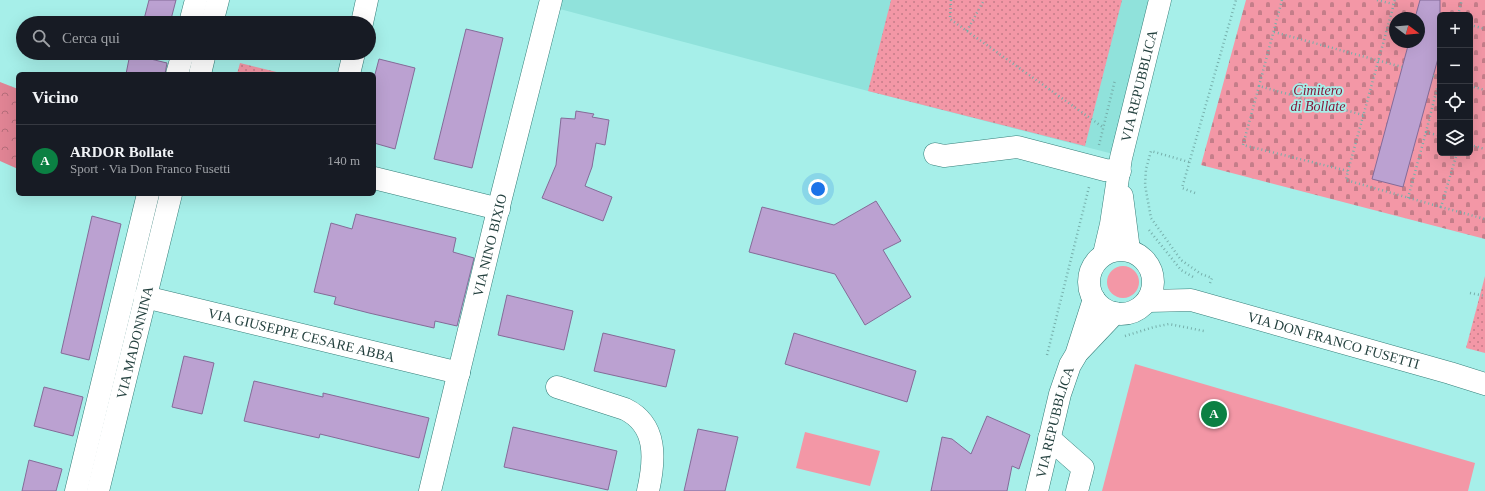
<!DOCTYPE html>
<html lang="it">
<meta charset="utf-8">
<style>
body{margin:0;font-family:"Times New Roman",serif;background:#20242c;color:#f1f3f6}
.controls{position:absolute;right:12px;top:12px;display:grid;overflow:hidden;border-radius:6px;box-shadow:0 4px 16px #0002}
.controls button{width:36px;height:36px;display:grid;place-items:center;padding:0;border:0;border-bottom:1px solid #363941;background:#171b24;color:#f1f3f6;font:20px sans-serif}
.compass{position:absolute;left:1389px;top:12px;width:36px;height:36px;border-radius:50%;background:#171b24;box-shadow:0 4px 16px #0002;rotate:106deg}
.you{position:absolute;left:818px;top:189px;width:14px;height:14px;margin:-10px;border:3px solid #fff;border-radius:50%;background:#1a73e8;box-shadow:0 0 0 6px #1a73e833}
.badge{display:grid;place-items:center;width:26px;height:26px;border-radius:50%;background:#0b8043;color:#fff;font-size:13px;font-weight:700}
.pin{position:absolute;translate:-50% -50%;border:2px solid #fff;box-shadow:0 1px 4px #0006}
.list{margin:0;padding:0;list-style:none}
h2{display:flex;justify-content:space-between;align-items:center;height:52px;margin:0;padding:0 16px;font-size:17px}
h2 small{font-size:13px;font-weight:400;color:#9ea1a6}
.list li{display:grid;grid-template-columns:26px 1fr auto;gap:12px;align-items:center;box-sizing:border-box;height:72px;padding:0 16px;border-top:1px solid #363941}
.list b{display:block;font-size:15px;white-space:nowrap}
.list p{margin:0;font-size:13px;white-space:nowrap;color:#9ea1a6}
.list em{font-size:13px;font-style:normal;color:#9ea1a6}
.icon{flex:none;width:22px;height:22px;fill:none;stroke:currentColor;stroke-width:2;stroke-linecap:round;stroke-linejoin:round}
.map{position:relative;flex:none;width:1485px;height:491px;overflow:hidden}
.search{position:absolute;background:#171b24;box-shadow:0 4px 16px #0002;left:16px;top:16px;width:360px;height:44px;display:flex;align-items:center;gap:10px;box-sizing:border-box;padding:0 14px;border-radius:22px;color:#9ea1a6;font-size:15px}
.panel{position:absolute;background:#171b24;box-shadow:0 4px 16px #0002;left:16px;top:72px;width:360px;height:124px;border-radius:6px}
.map>svg:first-child{display:block}
.built{fill:#90e2db}
.grass{fill:#f397a6}
.forest{fill:url(#forest-crowns)}
.cemetery{fill:url(#cemetery-stones);fill-rule:evenodd}
.park{fill:url(#park-dots)}
.building{fill:#bba1d1;stroke:#846b98}
.lines{fill:none;stroke-linecap:round;stroke-linejoin:round}
.minor-casing{stroke:#357e79;stroke-width:23}
.path{stroke:#76afab;stroke-width:2.5;stroke-dasharray:1 3;stroke-linecap:butt}
.minor{stroke:#fff;stroke-width:22}
.labels{text-anchor:middle;stroke-width:3.5;stroke-linejoin:round;paint-order:stroke}
.street-label{font-size:14px;fill:#23403e;stroke:#a6efe9}
.park-label{font-size:14px;font-style:italic;fill:#86193a;stroke:#a6efe9}
</style>
<div class="map">
<svg width="1485" height="491" viewBox="0 0 1485 491">
<defs>
<pattern id="forest-crowns" width="20" height="18" patternUnits="userSpaceOnUse"><rect width="20" height="18" fill="#e08494"/><path d="M2 6a3 3 0 1 1 6 0M12 15a3 3 0 1 1 6 0" fill="none" stroke="#b56d7a"/></pattern>
<pattern id="cemetery-stones" width="16" height="16" patternUnits="userSpaceOnUse"><rect width="16" height="16" fill="#f397a6"/><path d="M2 7V4a2 2 0 0 1 4 0v3zM10 15v-3a2 2 0 0 1 4 0v3z" fill="#c47d89"/></pattern>
<pattern id="park-dots" width="8" height="8" patternUnits="userSpaceOnUse"><rect width="8" height="8" fill="#f397a6"/><path d="M2 2h.1M6 6h.1" fill="none" stroke="#c47d89" stroke-width="1.8" stroke-linecap="round"/></pattern>
</defs>
<rect width="100%" height="100%" fill="#a6efe9"/>
<path class="built" d="M542 0H1160L1121 156 868 91 541 4Z"/>
<g class="grass">
<circle cx="1123" cy="282" r="16"/>
<path d="M1135 364 1475 463 1468 491H1102Z"/>
<path d="M805 432 880 451 870 486 796 468Z"/>
</g>
<path class="forest" d="M0 82 18 89V169L0 161Z"/>
<path class="cemetery" d="M1246 0H1485V239L1201 165ZM1440 15H1470V153H1440ZM1395 18H1419V42H1395Z"/>
<g class="park">
<path d="M891 0H1122L1085 146 868 91Z"/>
<path d="M240 63 285 74H237Z"/>
<path d="M1485 276V353L1466 348Z"/>
</g>
<g class="building">
<path d="M149 0H176L170 23H143Z"/>
<path d="M1420 0H1440V51L1403 187 1372 179 1409 42H1419V18H1415Z"/>
<path d="M466 29 503 38 472 168 434 159Z"/>
<path d="M130 54 167 63 165 74H126Z"/>
<path d="M379 59 415 68 395 149 374 143V78Z"/>
<path d="M576 111 594 114 592 117 609 120 605 145 596 143 592 167 585 186 612 197 603 221 542 198 556 165 561 118 575 119Z"/>
<path d="M876 201 901 241 883 250 911 297 865 325 835 274 749 252 762 207 834 225Z"/>
<path d="M356 214 456 238 453 252 474 258 457 326 435 321 434 328 369 313 334 304 336 297 314 292 331 223 352 229Z"/>
<path d="M92 216 121 224 89 360 61 353Z"/>
<path d="M507 295 573 311 564 350 498 335Z"/>
<path d="M603 333 675 350 666 387 594 371Z"/>
<path d="M794 333 916 371 907 402 785 364Z"/>
<path d="M184 356 214 363 202 414 172 407Z"/>
<path d="M254 381 323 397V393L429 418 419 458 320 434 319 438 244 421Z"/>
<path d="M44 387 83 397 73 436 34 426Z"/>
<path d="M987 416 1030 435 1019 469 1012 466 1007 491H931L942 437 952 439 971 454Z"/>
<path d="M513 427 617 451 608 490 504 467Z"/>
<path d="M698 429 738 437 725 491H684Z"/>
<path d="M29 460 62 469 56 491H22Z"/>
</g>
<g class="lines">
<g class="minor-casing">
<g id="minor">
<path d="M190 23 196 0"/>
<path d="M212 23 218 0"/>
<path d="M362 23 367 0"/>
<path d="M177 74 183 53"/>
<path d="M200 74 205 53"/>
<path d="M349 74 354 53"/>
<path d="M935 154 944 156 1017 147 1105 170 1120 171"/>
<path d="M374 178 499 209"/>
<path d="M1122 196 1129 250"/>
<circle cx="1121" cy="282" r="32"/>
<path id="s1" d="M1104 254 1111 224 1121 158 1160 0"/>
<path id="s2" d="M145 297 459 373"/>
<path id="s3" d="M1148 301 1191 300 1450 373 1485 384"/>
<path d="M1079 351 1115 313"/>
<path d="M557 387 625 409C658 425 655 460 648 491"/>
<path d="M1049 438 1083 468 1077 491"/>
<path d="M76 491 148 194"/>
<path id="s4" d="M98 491 171 194"/>
<path id="s5" d="M430 491 501 198 551 0"/>
<path id="s6" d="M1037 491 1060 394 1070 365 1076 355 1094 299"/>
</g>
</g>
<g class="path">
<path d="M951 0 950 19 1104 128"/>
<path d="M1282 0 1259 86 1363 115"/>
<path d="M1377 0 1393 4"/>
<path d="M1458 15 1462 0"/>
<path d="M1470 25 1485 29"/>
<path d="M967 31 984 0"/>
<path d="M1274 32 1402 67"/>
<path d="M1433 76 1440 78"/>
<path d="M1440 77 1426 132 1440 136"/>
<path d="M1259 86 1243 145 1348 171 1346 180 1441 207"/>
<path d="M1470 86 1485 90"/>
<path d="M1099 145 1115 80"/>
<path d="M1470 145 1485 149"/>
<path d="M1457 153 1441 207 1485 219"/>
<path d="M1189 162 1151 151 1146 169 1145 185 1151 218 1181 260 1201 274 1212 278 1210 283"/>
<path d="M1348 171 1395 0"/>
<path d="M1195 193 1182 188 1236 0"/>
<path d="M1408 198 1426 132"/>
<path d="M1149 230 1181 270 1195 278"/>
<path d="M1470 293 1485 296"/>
<path d="M1125 336 1154 327 1169 324 1204 331"/>
<path d="M1047 355 1089 187"/>
</g>
<use href="#minor" class="minor"/>
</g>
<g class="labels">
<g class="street-label">
<text dy="5" stroke="none"><textPath href="#s1" startOffset="172">VIA REPUBBLICA</textPath></text>
<text dy="5" stroke="none"><textPath href="#s5" startOffset="253">VIA NINO BIXIO</textPath></text>
<text dy="5" stroke="none"><textPath href="#s2" startOffset="161">VIA GIUSEPPE CESARE ABBA</textPath></text>
<text dy="5" stroke="none"><textPath href="#s3" startOffset="191">VIA DON FRANCO FUSETTI</textPath></text>
<text dy="5" stroke="none"><textPath href="#s4" startOffset="153">VIA MADONNINA</textPath></text>
<text dy="5" stroke="none"><textPath href="#s6" startOffset="71">VIA REPUBBLICA</textPath></text>
</g>
<g class="park-label">
<text x="1318" y="95">Cimitero<tspan x="1318" dy="16">di Bollate</tspan></text>
</g>
</g>
</svg>
<div class="controls">
<button>+</button>
<button>−</button>
<button><svg class="icon" aria-label="locate" viewBox="0 0 24 24"><circle cx="12" cy="12" r="6"/><path d="M12 2v4M12 18v4M2 12h4M18 12h4"/></svg></button>
<button><svg class="icon" aria-label="layers" viewBox="0 0 24 24"><path d="M12 4l9 5-9 5-9-5zM3 14l9 5 9-5"/></svg></button>
</div>
<svg class="compass" viewBox="-18 -18 36 36"><path d="M0-13l5 13h-10z" fill="#e53935"/><path d="M0 13l5-13h-10z" fill="#9ea1a6"/></svg>
<div class="you"></div>
<div class="pin badge" style="left:1214px;top:414px">A</div>
<div class="search"><svg class="icon" aria-label="search" viewBox="0 0 24 24"><circle cx="10" cy="10" r="6"/><path d="M15 15l6 6"/></svg>Cerca qui</div>
<section class="panel">
<h2>Vicino<small></small></h2>
<ul class="list">
<li><span class="badge">A</span><div><b>ARDOR Bollate</b><p>Sport · Via Don Franco Fusetti</p></div><em>140 m</em></li>
</ul>
</section>
</div>
